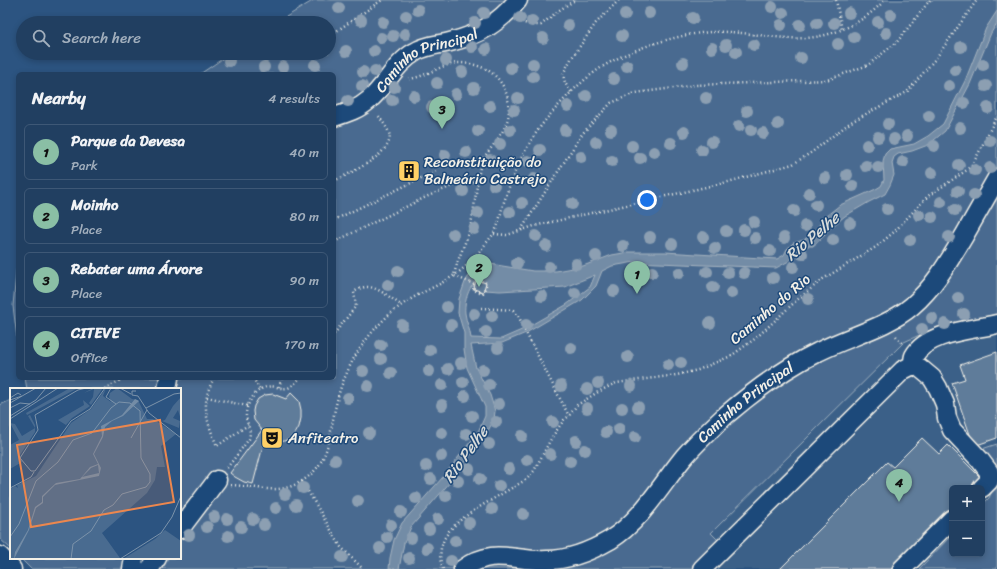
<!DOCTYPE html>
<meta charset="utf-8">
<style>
body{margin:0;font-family:Sriracha,sans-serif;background:#294667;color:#f1f3f6}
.controls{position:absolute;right:12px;bottom:12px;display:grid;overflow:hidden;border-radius:6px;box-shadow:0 2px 6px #0003}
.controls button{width:36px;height:36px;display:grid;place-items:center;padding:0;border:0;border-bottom:1px solid #3e5876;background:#213f61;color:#f1f3f6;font:20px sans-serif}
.you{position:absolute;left:647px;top:200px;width:14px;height:14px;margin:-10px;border:3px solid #fff;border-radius:50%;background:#1a73e8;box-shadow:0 0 0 6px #1a73e833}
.badge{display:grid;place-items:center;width:26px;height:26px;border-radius:50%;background:#8abfa5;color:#111;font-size:13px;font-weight:700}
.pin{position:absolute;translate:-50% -33px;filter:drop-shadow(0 1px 2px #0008)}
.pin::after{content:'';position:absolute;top:21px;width:14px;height:12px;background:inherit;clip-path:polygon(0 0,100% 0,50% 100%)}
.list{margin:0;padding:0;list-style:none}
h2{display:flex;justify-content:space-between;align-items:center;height:52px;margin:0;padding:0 16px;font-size:17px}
h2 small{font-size:13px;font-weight:400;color:#a2afbd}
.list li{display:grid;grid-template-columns:26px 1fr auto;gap:12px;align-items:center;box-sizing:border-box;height:56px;margin:0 8px 8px;padding:0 8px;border:1px solid #3e5876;border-radius:6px}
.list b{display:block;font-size:15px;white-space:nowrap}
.list p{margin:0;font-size:13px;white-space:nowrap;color:#a2afbd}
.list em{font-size:13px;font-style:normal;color:#a2afbd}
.icon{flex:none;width:22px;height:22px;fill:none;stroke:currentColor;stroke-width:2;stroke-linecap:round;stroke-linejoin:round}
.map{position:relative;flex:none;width:997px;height:569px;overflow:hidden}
.search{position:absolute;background:#213f61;box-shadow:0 2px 6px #0003;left:16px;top:16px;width:320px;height:44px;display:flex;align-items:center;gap:10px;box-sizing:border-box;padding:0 14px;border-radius:22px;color:#a2afbd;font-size:15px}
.panel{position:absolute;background:#213f61;box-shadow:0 2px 6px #0003;left:16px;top:72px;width:320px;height:308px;border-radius:6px}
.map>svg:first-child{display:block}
.built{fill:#3b6088;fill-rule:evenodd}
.green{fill:#496b90;stroke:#9eaebc}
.water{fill:#738ca6;stroke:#a7b4c0;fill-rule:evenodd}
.building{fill:#5e7b9a;stroke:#f4f1e8}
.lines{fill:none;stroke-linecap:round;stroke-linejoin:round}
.minor-casing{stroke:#f4f1e8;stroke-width:21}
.path{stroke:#f4f1e8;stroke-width:2.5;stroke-dasharray:1 3;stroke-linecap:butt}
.minor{stroke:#1f4a7a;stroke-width:18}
.tree{fill:#8c9fb2}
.labels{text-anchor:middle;stroke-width:3;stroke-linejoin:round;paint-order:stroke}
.street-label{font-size:15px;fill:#f4f1e8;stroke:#1f4a7a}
.poi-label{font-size:15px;fill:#f4f1e8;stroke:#1f4a7a;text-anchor:start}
.water-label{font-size:16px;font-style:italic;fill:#dadddb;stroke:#1f4a7a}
.inset-road{fill:none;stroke:#7c93aa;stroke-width:1}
.view{fill:#ec874e;fill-opacity:0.15;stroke:#ec874e;stroke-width:2}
.inset-edge{fill:none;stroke:#f4f1e8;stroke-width:2}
</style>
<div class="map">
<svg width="997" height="569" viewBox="0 0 997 569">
<rect width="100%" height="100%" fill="#2c5481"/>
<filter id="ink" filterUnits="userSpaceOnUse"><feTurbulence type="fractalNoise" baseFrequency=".025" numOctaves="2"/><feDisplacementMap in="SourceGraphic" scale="8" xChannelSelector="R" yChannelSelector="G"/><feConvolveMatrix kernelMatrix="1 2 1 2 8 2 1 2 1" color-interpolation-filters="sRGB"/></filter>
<g filter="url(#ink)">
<path class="built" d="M997 239V569H669ZM952 488H982V554H952Z"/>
<g class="green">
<path d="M314 0H997V314L935 328 904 342 711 533 720 542 692 569H31L20 558H180V389H27L25 378H334V74H200L231 53H329V23H276Z"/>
<path d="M18 252V346L13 306Z"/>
<path d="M11 400V549L0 539V405Z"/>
<path d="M997 444V569H919L952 535V554H982V505L989 498 996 482 979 450Z"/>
</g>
<path class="water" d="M997 11V23L991 33 970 84 945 131 928 145 912 151 898 154 894 157 892 163 894 175 890 185 885 194 869 202 845 216 829 229 820 240 813 246H805L796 251 789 261 776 268 635 262 612 266 602 271 596 286 582 300 526 333 502 343 471 345 476 368 490 395 495 411 494 420 485 436 452 480 411 527 404 543 399 569H389L390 558 394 540 402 523 443 477 478 432 485 416V407L467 368 464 349V333L458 313 459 299 465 282 477 263H484L533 271H556L583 266 612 255 629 252H665L777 259 784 255 787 249 793 243 804 240 816 229 826 216 840 205 876 189 881 186 884 180 883 161 885 154 890 149 914 144 928 136 943 124 965 81 986 28ZM595 275 590 287 566 305 524 329 501 339 471 338C470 329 466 322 465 313 464 305 467 292 472 286L485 290 500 291 565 287Z"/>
<g class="building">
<path d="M413 164 416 171 404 177 401 170Z"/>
<path d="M476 280 486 283 483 292 474 289Z"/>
<path d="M997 352V438L974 446 952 383 965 379 960 365Z"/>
<path d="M291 393 299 401 301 410V418L299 427 295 434 288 440 280 442H264L253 484 244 482 235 477 230 473 262 430 254 420 253 411 254 406 258 399 265 395 273 394 286 399Z"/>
<path d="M922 438 939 454 948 445 982 479 973 488H952V509L891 569H780L887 462 893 467Z"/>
</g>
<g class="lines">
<g class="minor-casing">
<g id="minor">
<path id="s1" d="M334 117C347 113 359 109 369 100 386 86 395 63 415 52 426 45 438 45 450 42 479 35 499 23 518 0"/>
<path d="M913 365C913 362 913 358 914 356 927 332 973 330 997 324"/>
<path d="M167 389 169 378"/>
<path d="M180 529 217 480"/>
<path d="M0 556 12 569"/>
<path d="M132 569 134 558"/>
<path d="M149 569 157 558"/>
<path id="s2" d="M463 569C493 546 515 562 547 560 568 560 591 551 610 540 641 521 661 485 684 457 697 442 711 429 726 415 754 391 785 368 818 352 849 336 886 328 912 306 935 286 949 261 964 236 975 217 986 197 997 178"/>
<path d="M702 569 903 370 913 365 920 368 932 378 938 388 945 404 947 418 952 430 980 460 989 472V481L982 488"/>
<path d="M902 569 952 519"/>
</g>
</g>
<g class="path">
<path d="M836 0 842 30"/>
<path d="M521 22 531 25H541L558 11 575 0"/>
<path d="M329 39 338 30 382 0"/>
<path d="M316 53 321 74"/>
<path d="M409 79C426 77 441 64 458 63 470 63 484 66 493 74 507 85 513 108 506 124 501 137 490 149 482 160L480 167C476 187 475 208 470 228 466 243 456 262 454 276L474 284 476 279 487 283 483 293 473 290 474 284"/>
<path d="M571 92 565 83 563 74 571 59 596 23 619 0"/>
<path d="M334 181C348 174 396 153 389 133 387 127 381 120 378 115"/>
<path d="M334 220 438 170"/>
<path d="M521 230 582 134 611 103 635 93 697 85 827 80 868 65 897 42 930 0"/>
<path d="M494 234 507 235 534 226 728 182 793 164 812 152 851 122 907 92 936 58 977 0"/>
<path d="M334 242 426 197 457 184 477 181"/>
<path d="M481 308 513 310 519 317 524 329 569 416"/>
<path d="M334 334 356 306 354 292C357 290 362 287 366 287 377 286 392 299 401 305"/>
<path d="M896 336 903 344"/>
<path d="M214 378C211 384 208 390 207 396 203 414 211 431 217 446L248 425"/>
<path d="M253 378 260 390"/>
<path d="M279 387 282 378"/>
<path d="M105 389 124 378"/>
<path d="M207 397 247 406"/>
<path d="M227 468 249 439C252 430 246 423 246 415 246 405 253 394 261 389 279 380 283 399 300 378"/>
<path d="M302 481 341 547 363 569"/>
<path d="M231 485C256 486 278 496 302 481 332 463 329 430 337 401 339 392 342 383 346 375 356 349 379 320 402 305 418 293 437 287 453 276 468 267 480 251 491 237 500 227 500 212 505 199 514 170 529 139 549 116 564 99 580 82 599 69 626 51 668 37 701 33 730 29 758 36 787 38 824 41 859 27 885 0"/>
<path d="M443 569 440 559 441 548 444 539 449 531 459 521 476 509 527 479 534 471 552 437 564 420 569 416 577 405 598 392 616 383 677 375 698 370 731 356 756 338 797 300 823 279 876 247 894 232 928 196 967 170 975 160 997 116"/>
</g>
<use href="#minor" class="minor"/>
</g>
<g class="tree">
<circle cx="772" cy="7" r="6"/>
<circle cx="339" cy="8" r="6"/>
<circle cx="418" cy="10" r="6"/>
<circle cx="484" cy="13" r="6"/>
<circle cx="649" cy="13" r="6"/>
<circle cx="783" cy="13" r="6"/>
<circle cx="849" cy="13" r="6"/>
<circle cx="625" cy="14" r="6"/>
<circle cx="891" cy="15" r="6"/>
<circle cx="406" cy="16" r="6"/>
<circle cx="520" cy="18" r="6"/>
<circle cx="693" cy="18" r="6"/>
<circle cx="361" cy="20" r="6"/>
<circle cx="532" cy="21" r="6"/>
<circle cx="383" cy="22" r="6"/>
<circle cx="878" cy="22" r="6"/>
<circle cx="475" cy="23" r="6"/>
<circle cx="817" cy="23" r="6"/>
<circle cx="834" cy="23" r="6"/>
<circle cx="568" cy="25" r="6"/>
<circle cx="781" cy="25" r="6"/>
<circle cx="800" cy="25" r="6"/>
<circle cx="886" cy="33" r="6"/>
<circle cx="405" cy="34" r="6"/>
<circle cx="393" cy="36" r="6"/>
<circle cx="622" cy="36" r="6"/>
<circle cx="854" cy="37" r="6"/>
<circle cx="381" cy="38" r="6"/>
<circle cx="543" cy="38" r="6"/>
<circle cx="838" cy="44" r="6"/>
<circle cx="726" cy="45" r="6"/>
<circle cx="754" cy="45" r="6"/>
<circle cx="472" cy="47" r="6"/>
<circle cx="961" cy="47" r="6"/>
<circle cx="712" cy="48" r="6"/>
<circle cx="486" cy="49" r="6"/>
<circle cx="346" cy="51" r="6"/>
<circle cx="374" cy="51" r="6"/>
<circle cx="736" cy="52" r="6"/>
<circle cx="801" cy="58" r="6"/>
<circle cx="446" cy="60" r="6"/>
<circle cx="229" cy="61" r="6"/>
<circle cx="683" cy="63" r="6"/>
<circle cx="533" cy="64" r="6"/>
<circle cx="315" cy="65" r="6"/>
<circle cx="983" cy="65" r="6"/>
<circle cx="627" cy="66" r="6"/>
<circle cx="264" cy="67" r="6"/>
<circle cx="283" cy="67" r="6"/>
<circle cx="511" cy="68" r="6"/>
<circle cx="955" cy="70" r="6"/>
<circle cx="375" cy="71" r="6"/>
<circle cx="363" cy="72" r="6"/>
<circle cx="462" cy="72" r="6"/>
<circle cx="533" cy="77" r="6"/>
<circle cx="614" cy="79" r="6"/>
<circle cx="437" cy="83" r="6"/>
<circle cx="362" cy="86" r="6"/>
<circle cx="949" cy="86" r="6"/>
<circle cx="986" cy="86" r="6"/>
<circle cx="394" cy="87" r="6"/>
<circle cx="474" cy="88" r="6"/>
<circle cx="456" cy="94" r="6"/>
<circle cx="414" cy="96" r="6"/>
<circle cx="586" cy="96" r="6"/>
<circle cx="518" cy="98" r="6"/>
<circle cx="706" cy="98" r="6"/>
<circle cx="392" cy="100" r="6"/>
<circle cx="348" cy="101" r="6"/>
<circle cx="964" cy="103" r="6"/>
<circle cx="490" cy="106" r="6"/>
<circle cx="568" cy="106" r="6"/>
<circle cx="432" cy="107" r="6"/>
<circle cx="988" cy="108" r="6"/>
<circle cx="514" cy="110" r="6"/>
<circle cx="747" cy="111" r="6"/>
<circle cx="929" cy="116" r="6"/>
<circle cx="778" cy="124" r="6"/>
<circle cx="888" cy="124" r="6"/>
<circle cx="739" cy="126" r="6"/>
<circle cx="960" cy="128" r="6"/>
<circle cx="510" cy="130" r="6"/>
<circle cx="565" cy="130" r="6"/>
<circle cx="611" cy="130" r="6"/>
<circle cx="751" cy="130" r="6"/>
<circle cx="478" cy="131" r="6"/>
<circle cx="684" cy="132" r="6"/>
<circle cx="763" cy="133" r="6"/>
<circle cx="907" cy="136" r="6"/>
<circle cx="878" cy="137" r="6"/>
<circle cx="894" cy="139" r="6"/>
<circle cx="990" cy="141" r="6"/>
<circle cx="596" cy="142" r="6"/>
<circle cx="712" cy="142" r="6"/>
<circle cx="671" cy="143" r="6"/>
<circle cx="500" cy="144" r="6"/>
<circle cx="867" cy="145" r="6"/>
<circle cx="632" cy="146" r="6"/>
<circle cx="934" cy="146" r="6"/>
<circle cx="540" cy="150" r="6"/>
<circle cx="702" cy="150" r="6"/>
<circle cx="466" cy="152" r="6"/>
<circle cx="654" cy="152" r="6"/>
<circle cx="445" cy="155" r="6"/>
<circle cx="581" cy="157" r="6"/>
<circle cx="640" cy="158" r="6"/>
<circle cx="490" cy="160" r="6"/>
<circle cx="528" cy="161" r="6"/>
<circle cx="612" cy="161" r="6"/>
<circle cx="903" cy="162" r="6"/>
<circle cx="959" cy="165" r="6"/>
<circle cx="866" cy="166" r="6"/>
<circle cx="878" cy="167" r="6"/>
<circle cx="990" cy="168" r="6"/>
<circle cx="975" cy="170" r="6"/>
<circle cx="932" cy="173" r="6"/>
<circle cx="847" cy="175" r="6"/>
<circle cx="825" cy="178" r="6"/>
<circle cx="534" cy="179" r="6"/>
<circle cx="494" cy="185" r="6"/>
<circle cx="853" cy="186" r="6"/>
<circle cx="463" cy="191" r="6"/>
<circle cx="958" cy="191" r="6"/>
<circle cx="809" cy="193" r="6"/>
<circle cx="974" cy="195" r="6"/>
<circle cx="941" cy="202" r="6"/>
<circle cx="522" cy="203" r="6"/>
<circle cx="572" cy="204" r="6"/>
<circle cx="816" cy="205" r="6"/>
<circle cx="887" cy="209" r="6"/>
<circle cx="955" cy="210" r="6"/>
<circle cx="794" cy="211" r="6"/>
<circle cx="510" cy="212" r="6"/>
<circle cx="478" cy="213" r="6"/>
<circle cx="919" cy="215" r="6"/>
<circle cx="932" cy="217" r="6"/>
<circle cx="754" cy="222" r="6"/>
<circle cx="850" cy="223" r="6"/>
<circle cx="805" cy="226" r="6"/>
<circle cx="474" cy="229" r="6"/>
<circle cx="744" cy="230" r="6"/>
<circle cx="726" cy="231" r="6"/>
<circle cx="453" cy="234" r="6"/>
<circle cx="536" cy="236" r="6"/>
<circle cx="650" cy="237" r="6"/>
<circle cx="703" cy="237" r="6"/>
<circle cx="949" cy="237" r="6"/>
<circle cx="755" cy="238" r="6"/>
<circle cx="784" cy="238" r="6"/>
<circle cx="833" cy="240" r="6"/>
<circle cx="910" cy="240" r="6"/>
<circle cx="672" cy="244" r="6"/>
<circle cx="546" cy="246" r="6"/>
<circle cx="623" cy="246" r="6"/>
<circle cx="715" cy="248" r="6"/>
<circle cx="770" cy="251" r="6"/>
<circle cx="802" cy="254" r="6"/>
<circle cx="596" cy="256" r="6"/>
<circle cx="517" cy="263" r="6"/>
<circle cx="576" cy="264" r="6"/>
<circle cx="549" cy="267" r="6"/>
<circle cx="793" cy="267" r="6"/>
<circle cx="635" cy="270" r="6"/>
<circle cx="398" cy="271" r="6"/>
<circle cx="652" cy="272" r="6"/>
<circle cx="707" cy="272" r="6"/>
<circle cx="679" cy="273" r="6"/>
<circle cx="728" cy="273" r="6"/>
<circle cx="744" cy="273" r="6"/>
<circle cx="773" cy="278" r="6"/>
<circle cx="388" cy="285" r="6"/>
<circle cx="713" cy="287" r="6"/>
<circle cx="614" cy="291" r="6"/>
<circle cx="575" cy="293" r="6"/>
<circle cx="731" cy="293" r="6"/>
<circle cx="542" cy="296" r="6"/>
<circle cx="958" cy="298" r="6"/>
<circle cx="808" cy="299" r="6"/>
<circle cx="447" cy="307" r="6"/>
<circle cx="474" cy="314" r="6"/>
<circle cx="964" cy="314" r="6"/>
<circle cx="492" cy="316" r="6"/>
<circle cx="932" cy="318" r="6"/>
<circle cx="710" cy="323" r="6"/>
<circle cx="945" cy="324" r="6"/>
<circle cx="402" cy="325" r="6"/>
<circle cx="451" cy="325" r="6"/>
<circle cx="526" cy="325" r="6"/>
<circle cx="922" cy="329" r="6"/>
<circle cx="486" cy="332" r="6"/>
<circle cx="381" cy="345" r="6"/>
<circle cx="498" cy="348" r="6"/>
<circle cx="571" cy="348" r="6"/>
<circle cx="430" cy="350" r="6"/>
<circle cx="628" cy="357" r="6"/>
<circle cx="381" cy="359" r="6"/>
<circle cx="461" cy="363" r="6"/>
<circle cx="681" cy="363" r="6"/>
<circle cx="668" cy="365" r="6"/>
<circle cx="448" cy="369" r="6"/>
<circle cx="483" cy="370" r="6"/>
<circle cx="363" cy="371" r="6"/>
<circle cx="429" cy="371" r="6"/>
<circle cx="391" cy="373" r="6"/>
<circle cx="463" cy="382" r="6"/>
<circle cx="598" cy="383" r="6"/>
<circle cx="442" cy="385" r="6"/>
<circle cx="489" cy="385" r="6"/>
<circle cx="368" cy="386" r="6"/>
<circle cx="561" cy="386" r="6"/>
<circle cx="631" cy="386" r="6"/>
<circle cx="587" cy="389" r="6"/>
<circle cx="465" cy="396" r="6"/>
<circle cx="348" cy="398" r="6"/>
<circle cx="499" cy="404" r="6"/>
<circle cx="442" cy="405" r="6"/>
<circle cx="638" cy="407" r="6"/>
<circle cx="587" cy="408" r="6"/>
<circle cx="622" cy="408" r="6"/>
<circle cx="472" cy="416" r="6"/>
<circle cx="496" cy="422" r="6"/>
<circle cx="553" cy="422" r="6"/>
<circle cx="619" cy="429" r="6"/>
<circle cx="606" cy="432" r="6"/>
<circle cx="369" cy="433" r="6"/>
<circle cx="442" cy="433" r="6"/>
<circle cx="466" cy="434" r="6"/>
<circle cx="522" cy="436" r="6"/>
<circle cx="635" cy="437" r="6"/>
<circle cx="576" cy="441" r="6"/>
<circle cx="489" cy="444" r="6"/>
<circle cx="585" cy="450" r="6"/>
<circle cx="550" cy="454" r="6"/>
<circle cx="441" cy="456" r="6"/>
<circle cx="335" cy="460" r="6"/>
<circle cx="527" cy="460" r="6"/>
<circle cx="570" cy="461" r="6"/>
<circle cx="426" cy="466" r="6"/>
<circle cx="469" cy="469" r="6"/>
<circle cx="509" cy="469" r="6"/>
<circle cx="431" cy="479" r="6"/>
<circle cx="480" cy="479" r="6"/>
<circle cx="458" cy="481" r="6"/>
<circle cx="499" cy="486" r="6"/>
<circle cx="303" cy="488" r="6"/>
<circle cx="285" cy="494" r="6"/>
<circle cx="446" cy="496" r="6"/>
<circle cx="416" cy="498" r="6"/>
<circle cx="358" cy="501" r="6"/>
<circle cx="296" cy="505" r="6"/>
<circle cx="276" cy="508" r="6"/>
<circle cx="492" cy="509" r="6"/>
<circle cx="401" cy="512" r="6"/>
<circle cx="523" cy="514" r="6"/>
<circle cx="214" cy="517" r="6"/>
<circle cx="227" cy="519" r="6"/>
<circle cx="253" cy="519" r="6"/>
<circle cx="438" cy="519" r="6"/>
<circle cx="469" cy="523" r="6"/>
<circle cx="264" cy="525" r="6"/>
<circle cx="391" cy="525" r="6"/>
<circle cx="207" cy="527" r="6"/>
<circle cx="241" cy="527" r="6"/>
<circle cx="429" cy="529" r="6"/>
<circle cx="189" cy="535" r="6"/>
<circle cx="228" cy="536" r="6"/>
<circle cx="387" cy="537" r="6"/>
<circle cx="411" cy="538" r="6"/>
<circle cx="455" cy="541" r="6"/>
<circle cx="380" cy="548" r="6"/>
<circle cx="427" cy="548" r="6"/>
<circle cx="342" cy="557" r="6"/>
<circle cx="409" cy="558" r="6"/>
<circle cx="451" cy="561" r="6"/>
</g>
</g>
<defs>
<g id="building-square" transform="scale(1.15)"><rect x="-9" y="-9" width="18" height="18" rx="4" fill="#ffd166" stroke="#1f4a7a"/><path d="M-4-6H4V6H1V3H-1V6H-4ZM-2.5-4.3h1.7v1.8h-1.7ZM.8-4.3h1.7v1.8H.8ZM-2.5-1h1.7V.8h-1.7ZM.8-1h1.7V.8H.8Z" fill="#111"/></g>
<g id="theatre-square" transform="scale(1.15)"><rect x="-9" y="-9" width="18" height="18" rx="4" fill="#ffd166" stroke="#1f4a7a"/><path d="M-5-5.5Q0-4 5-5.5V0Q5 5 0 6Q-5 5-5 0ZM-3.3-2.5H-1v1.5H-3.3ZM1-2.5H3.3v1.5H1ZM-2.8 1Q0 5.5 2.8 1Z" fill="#111"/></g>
</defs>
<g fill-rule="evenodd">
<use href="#building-square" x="409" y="171"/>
<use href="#theatre-square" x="272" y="438"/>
</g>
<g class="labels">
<g class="street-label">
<text dy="5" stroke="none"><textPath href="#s1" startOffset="112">Caminho Principal</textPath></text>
<text transform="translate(770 309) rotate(-40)" y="5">Caminho do Rio</text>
<text dy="5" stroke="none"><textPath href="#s2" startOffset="348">Caminho Principal</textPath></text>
</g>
<g class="poi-label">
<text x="424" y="167">Reconstituição do<tspan x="424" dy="17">Balneário Castrejo</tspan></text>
<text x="288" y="443">Anfiteatro</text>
</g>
<g class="water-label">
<text transform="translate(812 236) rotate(-40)" y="6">Rio Pelhe</text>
<text transform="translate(465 454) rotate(-54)" y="6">Rio Pelhe</text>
</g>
</g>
<g transform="translate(10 388)">
<rect width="171" height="171" fill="#2c5481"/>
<path d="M60 0H68L17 27 16 25ZM83 0H93L81 17 79 15 83 9 84 1 74 5ZM96 0 93 8 101 14 99 9 100 5 107 0 122 11 128 12 137 31H143L166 46 151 58 155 79H147L145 92 137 105 92 145 110 170 0 171V101L5 98 8 100 7 97 26 88 61 35 81 21ZM171 9V32L168 22 163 30 170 33 169 40 152 33 155 32 163 18ZM73 12 80 18 62 30 56 37 48 32 74 17ZM20 27 25 37V44L10 67 12 74 0 81V57L9 52 0 35 5 36 12 48 25 40 18 28ZM155 142 171 153V171H113L145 151Z" fill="#496b90"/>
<path d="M125 11 129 13 113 28 102 33 95 39 93 49 84 66 91 80 89 88 45 97 33 109V115L26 120 19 142 4 171 5 164 18 142 25 119 32 114V108L46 95 70 91 80 79 88 76 83 66 92 48 91 38 112 27ZM88 77 89 85 72 89 81 80Z" fill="#738ca6" fill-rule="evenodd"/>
<path class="inset-road" d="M76 0 68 2 25 27 28 42 10 70 21 83H25L61 33 80 21 95 0M101 0 96 9 106 16M110 0 121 6M126 3H122V7L128 8 139 25 171 50M0 10 8 5 11 7M0 12 12 8M0 15 26 0M0 20 10 15 20 16M136 20 164 6 171 5M0 28 26 12 36 0M0 31 48 0M121 50 137 22M0 100 21 89 24 84M0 149 9 136 26 93 48 74 63 52 82 45 101 20 109 14 120 15 130 23 131 70 140 86V94L136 99 112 106 103 117 94 122 81 143 63 156 61 171M110 171 151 145 162 129 171 108"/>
<path class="view" d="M150 32 164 114 21 139 7 57Z"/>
<rect width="171" height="171" class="inset-edge"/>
</g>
</svg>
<div class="controls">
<button>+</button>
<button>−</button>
</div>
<div class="you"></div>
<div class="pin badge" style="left:637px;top:294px">1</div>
<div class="pin badge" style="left:479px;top:287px">2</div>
<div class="pin badge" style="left:442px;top:129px">3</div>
<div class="pin badge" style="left:899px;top:502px">4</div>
<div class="search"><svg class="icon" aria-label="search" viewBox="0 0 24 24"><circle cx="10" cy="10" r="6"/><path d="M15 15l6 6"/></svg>Search here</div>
<section class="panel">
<h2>Nearby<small>4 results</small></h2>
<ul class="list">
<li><span class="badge">1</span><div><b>Parque da Devesa</b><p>Park</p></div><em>40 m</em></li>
<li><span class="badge">2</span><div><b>Moinho</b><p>Place</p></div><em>80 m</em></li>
<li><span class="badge">3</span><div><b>Rebater uma Árvore</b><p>Place</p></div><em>90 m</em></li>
<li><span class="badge">4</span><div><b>CITEVE</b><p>Office</p></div><em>170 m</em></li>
</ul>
</section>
</div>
